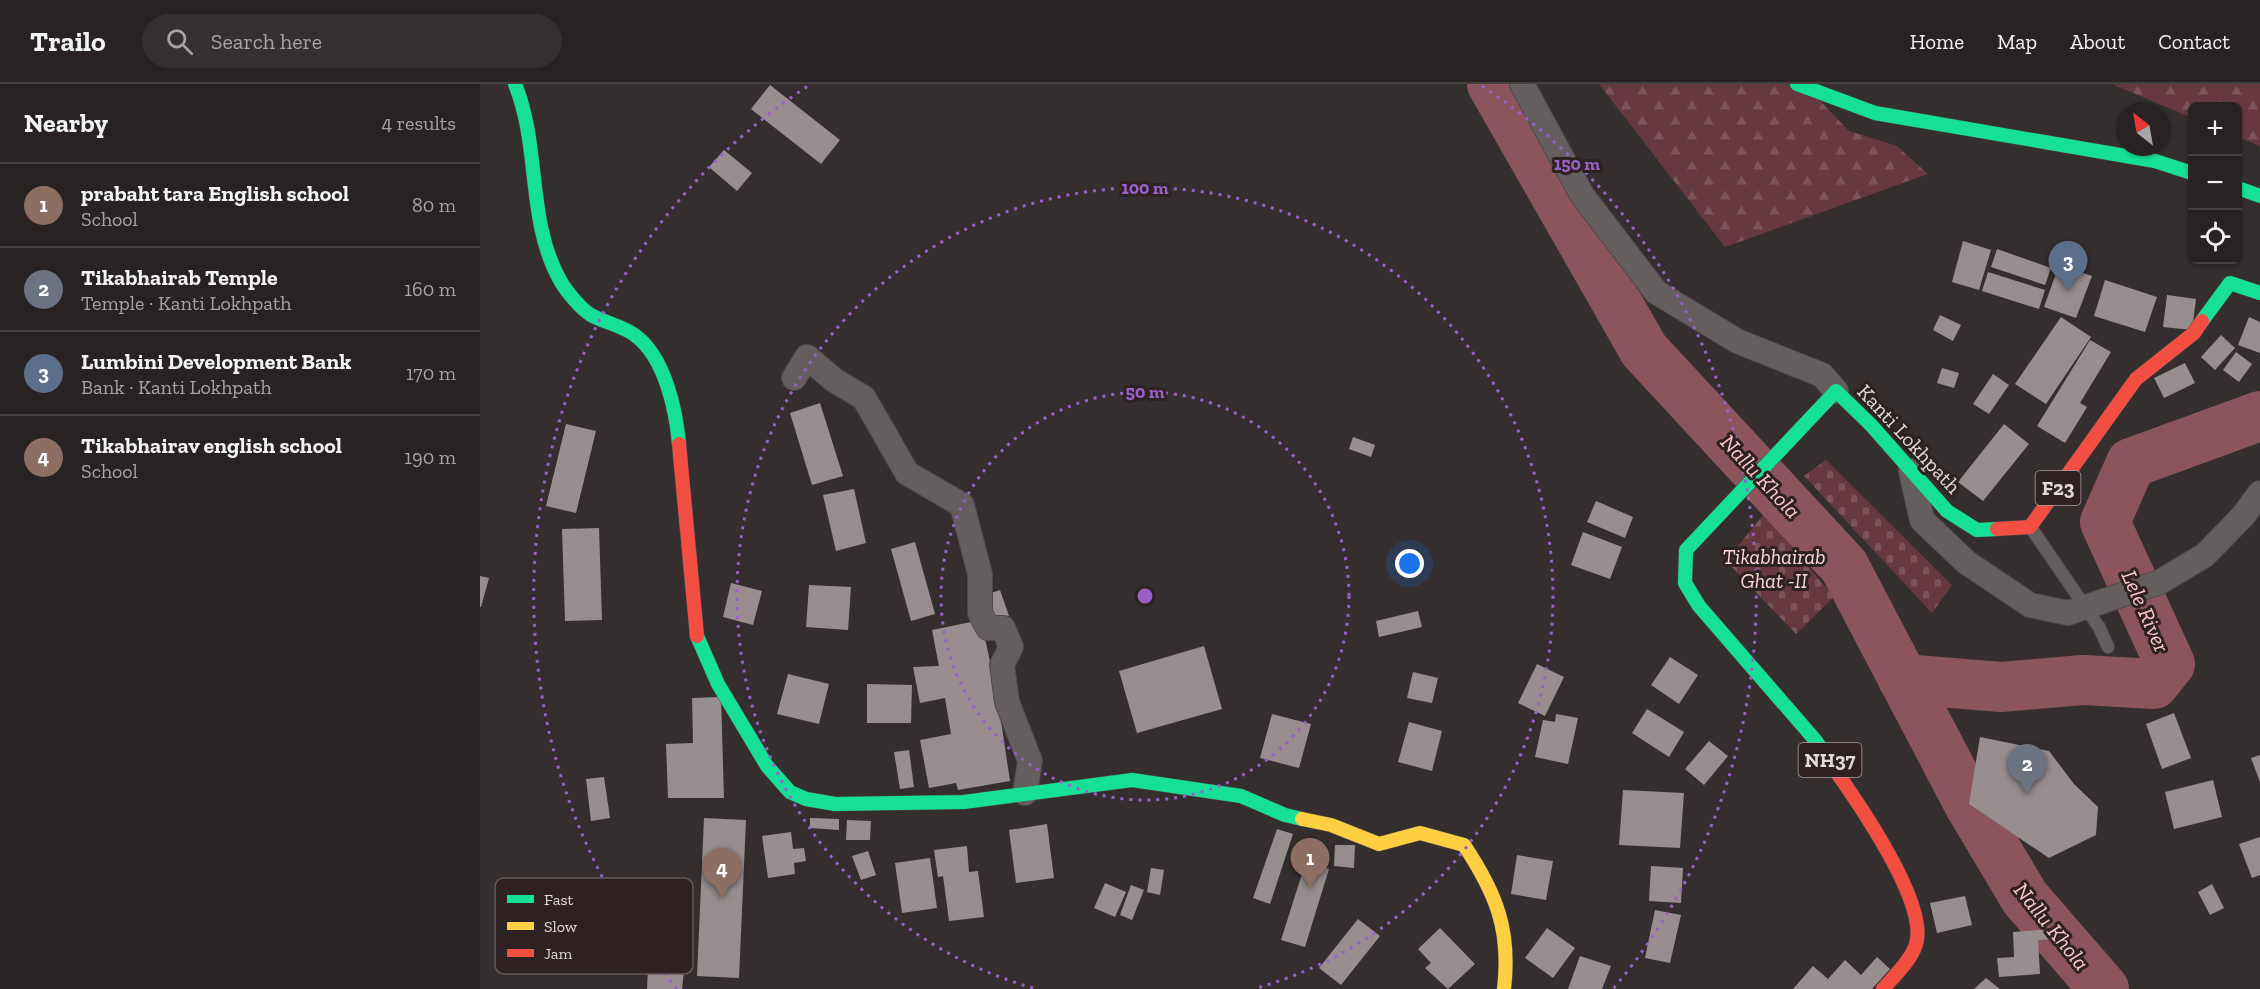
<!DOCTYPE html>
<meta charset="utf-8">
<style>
body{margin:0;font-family:"Zilla Slab",serif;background:#342f30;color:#f1f3f6}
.controls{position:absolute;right:18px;top:18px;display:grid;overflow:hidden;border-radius:9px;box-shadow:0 2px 4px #0004}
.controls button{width:54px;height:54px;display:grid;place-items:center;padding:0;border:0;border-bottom:2px solid #443f41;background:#282223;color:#f1f3f6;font:30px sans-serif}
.compass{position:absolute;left:1636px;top:18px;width:54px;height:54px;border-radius:50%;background:#282223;box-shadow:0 2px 4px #0004;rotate:329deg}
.you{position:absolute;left:930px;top:480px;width:21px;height:21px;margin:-15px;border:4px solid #fff;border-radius:50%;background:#1a73e8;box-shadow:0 0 0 9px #1a73e833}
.badge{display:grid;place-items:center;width:39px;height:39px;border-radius:50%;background:#b45309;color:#fff;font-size:20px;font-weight:700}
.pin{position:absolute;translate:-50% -50px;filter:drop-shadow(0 2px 3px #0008)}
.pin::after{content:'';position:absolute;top:32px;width:21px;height:18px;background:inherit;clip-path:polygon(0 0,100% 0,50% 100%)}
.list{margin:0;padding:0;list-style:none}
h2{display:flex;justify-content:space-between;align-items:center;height:78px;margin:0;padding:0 24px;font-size:26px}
h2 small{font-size:20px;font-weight:400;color:#a5a4a6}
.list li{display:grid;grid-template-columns:39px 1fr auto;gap:18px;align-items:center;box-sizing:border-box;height:84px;padding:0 24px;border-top:2px solid #443f41}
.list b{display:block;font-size:22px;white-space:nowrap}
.list p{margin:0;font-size:20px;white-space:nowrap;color:#a5a4a6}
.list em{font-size:20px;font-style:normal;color:#a5a4a6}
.icon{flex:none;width:33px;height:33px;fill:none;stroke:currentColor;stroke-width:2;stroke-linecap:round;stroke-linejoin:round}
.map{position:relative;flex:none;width:1780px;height:905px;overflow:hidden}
header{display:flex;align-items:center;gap:36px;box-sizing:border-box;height:84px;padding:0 30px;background:#282223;border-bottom:2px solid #443f41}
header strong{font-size:28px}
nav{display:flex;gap:33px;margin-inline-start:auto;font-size:21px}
.search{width:420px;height:54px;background:#342f30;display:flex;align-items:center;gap:15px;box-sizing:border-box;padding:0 21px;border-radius:33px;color:#a5a4a6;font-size:22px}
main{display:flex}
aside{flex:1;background:#282223}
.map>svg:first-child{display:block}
.forest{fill:url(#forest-firs)}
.cemetery{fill:url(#cemetery-stones)}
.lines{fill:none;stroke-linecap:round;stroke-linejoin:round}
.river{stroke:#8c555d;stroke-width:50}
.building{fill:#998e8f}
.lane-casing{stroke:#50494a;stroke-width:14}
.street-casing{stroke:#50494a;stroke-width:26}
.fast-casing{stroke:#50494a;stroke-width:15}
.slow-casing{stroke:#50494a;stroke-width:15}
.jam-casing{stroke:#50494a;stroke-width:15}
.lane{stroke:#645e5f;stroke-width:12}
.street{stroke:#645e5f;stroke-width:24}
.fast{stroke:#16e098;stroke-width:14}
.slow{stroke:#ffcf43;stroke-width:14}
.jam{stroke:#f24e42;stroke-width:14}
.ring{fill:none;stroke:#9a60c7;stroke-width:3;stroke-dasharray:3 6}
.labels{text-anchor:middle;stroke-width:6;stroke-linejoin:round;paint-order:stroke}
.shield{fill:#2e2122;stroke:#aca2a3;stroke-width:1.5}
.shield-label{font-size:20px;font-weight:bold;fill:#e2d9da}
.street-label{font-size:21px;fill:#e2d9da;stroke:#2e2122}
.park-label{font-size:21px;font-style:italic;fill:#ffd8dc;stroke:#2e2122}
.water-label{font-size:22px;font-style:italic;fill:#ffc6cd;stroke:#2e2122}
.key{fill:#2e2122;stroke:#645859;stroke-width:1.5}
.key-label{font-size:16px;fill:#e2d9da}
.centre{fill:#9a60c7;stroke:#2e2122;stroke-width:3}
.ring-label{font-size:18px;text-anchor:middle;font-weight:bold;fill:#9a60c7;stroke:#2e2122;stroke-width:6;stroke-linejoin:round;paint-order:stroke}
</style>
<header>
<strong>Trailo</strong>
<div class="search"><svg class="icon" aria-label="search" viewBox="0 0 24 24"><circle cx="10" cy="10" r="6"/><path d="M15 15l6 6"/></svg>Search here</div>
<nav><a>Home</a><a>Map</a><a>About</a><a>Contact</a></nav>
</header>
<main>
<aside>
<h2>Nearby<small>4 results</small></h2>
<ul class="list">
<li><span class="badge" style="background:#8d6e63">1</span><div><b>prabaht tara English school</b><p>School</p></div><em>80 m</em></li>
<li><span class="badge" style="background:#6b7280">2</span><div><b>Tikabhairab Temple</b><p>Temple · Kanti Lokhpath</p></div><em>160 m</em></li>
<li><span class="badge" style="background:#5c6f8a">3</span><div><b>Lumbini Development Bank</b><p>Bank · Kanti Lokhpath</p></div><em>170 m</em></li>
<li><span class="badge" style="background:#8d6e63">4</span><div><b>Tikabhairav english school</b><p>School</p></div><em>190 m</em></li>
</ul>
</aside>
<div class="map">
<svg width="1780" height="905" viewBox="0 0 1780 905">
<defs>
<pattern id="forest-firs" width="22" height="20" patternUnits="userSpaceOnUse" patternTransform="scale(1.5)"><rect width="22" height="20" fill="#663940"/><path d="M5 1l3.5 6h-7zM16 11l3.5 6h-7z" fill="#7c555b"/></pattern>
<pattern id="cemetery-stones" width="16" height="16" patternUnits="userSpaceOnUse" patternTransform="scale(1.5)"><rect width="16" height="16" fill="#663940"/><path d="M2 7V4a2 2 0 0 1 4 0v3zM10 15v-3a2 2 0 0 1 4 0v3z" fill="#7c555b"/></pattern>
</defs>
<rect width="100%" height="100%" fill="#352e2f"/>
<g class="forest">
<path d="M1119 0H1324L1369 47 1417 62 1448 90 1245 163Z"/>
<path d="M1632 0H1780V62L1758 53V22H1712V34Z"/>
</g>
<g class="cemetery">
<path d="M1346 376 1472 501 1452 529 1324 392Z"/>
<path d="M1284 430 1354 513 1316 550 1246 477Z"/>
</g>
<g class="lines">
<g class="river">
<path d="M1012 0 1164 266 1364 482 1489 720 1545 814 1624 905"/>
<path d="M1423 595 1521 603 1603 596 1674 600 1690 580 1625 438 1651 379 1780 332"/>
</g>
</g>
<g class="building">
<path d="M290 1 360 56 341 80 271 25Z"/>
<path d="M244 66 272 89 257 107 229 83Z"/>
<path d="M1483 157 1511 166 1499 206 1472 198Z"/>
<path d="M1517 165 1571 184 1565 201 1511 183Z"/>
<path d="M1579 181 1612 192 1596 234 1564 223Z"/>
<path d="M1508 188 1565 206 1559 225 1502 207Z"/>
<path d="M1625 196 1677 213 1665 248 1614 232Z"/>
<path d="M1687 211 1716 215 1712 246 1683 243Z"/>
<path d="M1460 231 1481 241 1473 257 1453 246Z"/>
<path d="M1581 233 1611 253 1566 320 1535 300Z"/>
<path d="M1769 233 1780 238V269L1758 261Z"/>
<path d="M1741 251 1755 264 1735 286 1721 273Z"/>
<path d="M1610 256 1631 268 1600 319 1607 323 1585 359 1557 342Z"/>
<path d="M1756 268 1772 280 1759 298 1743 286Z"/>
<path d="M1705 279 1715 299 1684 314 1674 294Z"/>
<path d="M1462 284 1479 289 1474 304 1457 299Z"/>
<path d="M1513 290 1529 301 1509 330 1493 320Z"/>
<path d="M340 319 363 392 332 401 310 329Z"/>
<path d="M86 340 116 347 96 429 66 422Z"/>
<path d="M1524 340 1549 360 1503 417 1478 398Z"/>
<path d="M873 353 895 361 891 373 869 365Z"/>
<path d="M374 405 386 459 356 467 343 411Z"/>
<path d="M1116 417 1153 433 1145 454 1107 438Z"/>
<path d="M119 444 122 536 85 537 82 445Z"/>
<path d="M1103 448 1142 463 1130 495 1091 481Z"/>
<path d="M435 458 455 530 431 537 411 465Z"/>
<path d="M0 492 9 494 1 523H0Z"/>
<path d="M251 499 282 507 273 541 243 533Z"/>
<path d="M329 501 371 503 368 546 326 543Z"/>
<path d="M520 506 529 532 514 537 505 511Z"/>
<path d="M938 527 942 543 899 553 896 537Z"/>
<path d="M501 536 517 610 530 697 478 706 476 699 449 704 440 656 471 650 465 614 440 619 433 583 459 582 452 546Z"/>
<path d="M724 562 742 625 657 649 639 587Z"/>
<path d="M1190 573 1218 591 1199 620 1171 601Z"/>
<path d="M1057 580 1084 593 1065 632 1038 619Z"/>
<path d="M933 588 958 594 952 619 927 614Z"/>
<path d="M308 590 349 600 339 640 297 630Z"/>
<path d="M387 600 432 601 431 639H387Z"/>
<path d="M241 613 244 714H188L186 660 213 659 212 614Z"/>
<path d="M1167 625 1204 648 1189 673 1152 649Z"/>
<path d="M1694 629 1711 674 1682 685 1666 640Z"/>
<path d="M792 630 831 640 819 684 780 674Z"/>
<path d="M1076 630 1098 634 1088 680 1055 673 1063 636 1075 638Z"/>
<path d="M929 638 962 647 952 687 918 678Z"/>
<path d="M1500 653 1569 667 1594 700 1618 723 1616 751 1569 774 1489 720Z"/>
<path d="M1229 657 1248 672 1224 701 1205 685Z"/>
<path d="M429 666 434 703 420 705 414 668Z"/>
<path d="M1780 671V698L1771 674Z"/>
<path d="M124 693 130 734 111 737 106 695Z"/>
<path d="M1733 696 1742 733 1694 745 1685 708Z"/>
<path d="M1143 706 1204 709 1200 764 1139 761Z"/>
<path d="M224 734 266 736 259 894 217 892Z"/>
<path d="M330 734 359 735V746L330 744Z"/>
<path d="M367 736 391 737 390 756H366Z"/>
<path d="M567 740 574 794 536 799 529 746Z"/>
<path d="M797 745 813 750 790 820 773 814Z"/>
<path d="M311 748 313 765 324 764 326 777 314 779 315 790 288 794 282 752Z"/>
<path d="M1780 753V791L1772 794 1759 760Z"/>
<path d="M855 761H875L874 784 854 782Z"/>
<path d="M487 762 489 788 498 787 504 833 469 837 463 792 458 793 454 766Z"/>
<path d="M388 767 396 791 381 796 372 772Z"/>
<path d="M1037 771 1073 777 1066 816 1031 810Z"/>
<path d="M450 774 457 824 422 829 415 779Z"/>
<path d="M826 777 849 785 825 863 801 856Z"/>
<path d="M1171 782 1203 784 1201 819 1169 817Z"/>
<path d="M671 784 684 786 680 811 667 808Z"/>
<path d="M625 799 646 808 635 833 614 824Z"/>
<path d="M1732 800 1744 824 1730 831 1718 808Z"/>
<path d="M651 801 664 806 652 836 640 831Z"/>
<path d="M1485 812 1492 841 1457 849 1450 819Z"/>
<path d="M1175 826 1201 831 1190 879 1165 874Z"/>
<path d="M878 835 900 852 861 901 839 884Z"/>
<path d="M960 844 995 880 968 905 945 884 951 879 938 865Z"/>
<path d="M1067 844 1095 864 1073 894 1045 874Z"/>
<path d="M1572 845 1573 855 1558 856 1560 890 1519 893 1517 874 1534 873 1533 848Z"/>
<path d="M1100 872 1131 882 1122 905H1088Z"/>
<path d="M1397 873 1410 885 1392 905H1313L1333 882 1348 895 1365 876 1381 891Z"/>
<path d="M168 884 204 887 202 905H167Z"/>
<path d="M1506 894 1520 905H1494Z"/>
</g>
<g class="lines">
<g class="lane-casing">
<path id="lane" d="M1551 444 1619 543 1628 563"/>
</g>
<g class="street-casing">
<g id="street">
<path d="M1042 0 1102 111 1176 208 1257 257 1342 291 1356 307"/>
<path d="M314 294 327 273 354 296 384 314 427 389 482 421 500 490V529L508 544H523L531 563 522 581 527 618 550 677 545 709"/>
<path d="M1431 387 1442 436 1486 478 1550 521 1588 529 1680 498 1725 471 1763 432 1780 409"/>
</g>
</g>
<g class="fast-casing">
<g id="fast">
<path d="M35 0C61 64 46 137 81 198 87 208 101 225 111 231 125 239 144 242 156 252 185 274 196 326 199 360"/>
<path d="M1317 0 1395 29 1675 77 1712 89"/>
<path d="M1758 104 1780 112"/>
<path d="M1722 237 1750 199 1780 209"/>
<path d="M217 552 238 600 287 682 310 708 326 715 355 720 484 718 652 696 761 712 805 731 822 735"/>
<path d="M1355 686 1336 657 1219 522 1205 499 1206 466 1356 307 1391 341 1467 427 1497 446 1517 445"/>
</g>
</g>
<g class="slow-casing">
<path id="slow" d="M822 735 851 741 899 760 940 749 984 761C1016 809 1031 846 1024 905"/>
</g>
<g class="jam-casing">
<g id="jam">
<path d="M199 360 217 552"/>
<path d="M1517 445 1550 443 1656 295 1714 249 1722 237"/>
<path d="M1355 686C1379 720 1444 814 1437 856 1434 874 1414 892 1403 905"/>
</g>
</g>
<use href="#lane" class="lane"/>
<use href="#street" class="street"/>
<use href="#fast" class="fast"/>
<use href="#slow" class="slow"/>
<use href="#jam" class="jam"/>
</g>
<g class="ring">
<circle cx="665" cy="512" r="204"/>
<path d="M553 904A408 408 0 1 1 777 904"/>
<path d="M197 905A611 611 0 0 1 328 2M1002 2A611 611 0 0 1 1133 905"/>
</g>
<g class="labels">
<g class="shield">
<rect x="1555.5" y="387" width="45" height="34" rx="4.5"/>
<rect x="1318.5" y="659" width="63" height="34" rx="4.5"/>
</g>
<g class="shield-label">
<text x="1578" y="411">F23</text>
<text x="1350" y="683">NH37</text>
</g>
<g class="street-label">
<text transform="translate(1429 355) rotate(47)" y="7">Kanti Lokhpath</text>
</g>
<g class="park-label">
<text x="1294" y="480">Tikabhairab<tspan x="1294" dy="24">Ghat -II</tspan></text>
</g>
<g class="water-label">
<text transform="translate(1281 392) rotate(47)" y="8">Nallu Khola</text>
<text transform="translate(1666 527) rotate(66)" y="8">Lele River</text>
<text transform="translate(1572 842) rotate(51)" y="8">Nallu Khola</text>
</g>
</g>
<rect x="15" y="794" width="198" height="96" rx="9" class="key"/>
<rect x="27" y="811" width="27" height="8" fill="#16e098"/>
<rect x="27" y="838" width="27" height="8" fill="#ffcf43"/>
<rect x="27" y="865" width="27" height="8" fill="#f24e42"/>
<g class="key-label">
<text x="64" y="821">Fast</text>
<text x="64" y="848">Slow</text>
<text x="64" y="875">Jam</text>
</g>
<circle cx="665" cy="512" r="9" class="centre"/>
<g class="ring-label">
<text x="1097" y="86">150 m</text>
<text x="665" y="110">100 m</text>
<text x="665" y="314">50 m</text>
</g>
</svg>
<div class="controls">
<button>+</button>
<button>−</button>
<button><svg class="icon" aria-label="locate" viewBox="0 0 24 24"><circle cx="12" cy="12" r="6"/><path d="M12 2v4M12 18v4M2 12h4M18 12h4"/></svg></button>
</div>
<svg class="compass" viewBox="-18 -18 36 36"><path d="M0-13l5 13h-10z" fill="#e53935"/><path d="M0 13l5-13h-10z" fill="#a5a4a6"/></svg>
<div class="you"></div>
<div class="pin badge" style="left:830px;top:804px;background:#8d6e63">1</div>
<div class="pin badge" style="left:1547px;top:710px;background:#6b7280">2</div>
<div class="pin badge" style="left:1588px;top:207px;background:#5c6f8a">3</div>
<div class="pin badge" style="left:242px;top:814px;background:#8d6e63">4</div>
</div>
</main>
